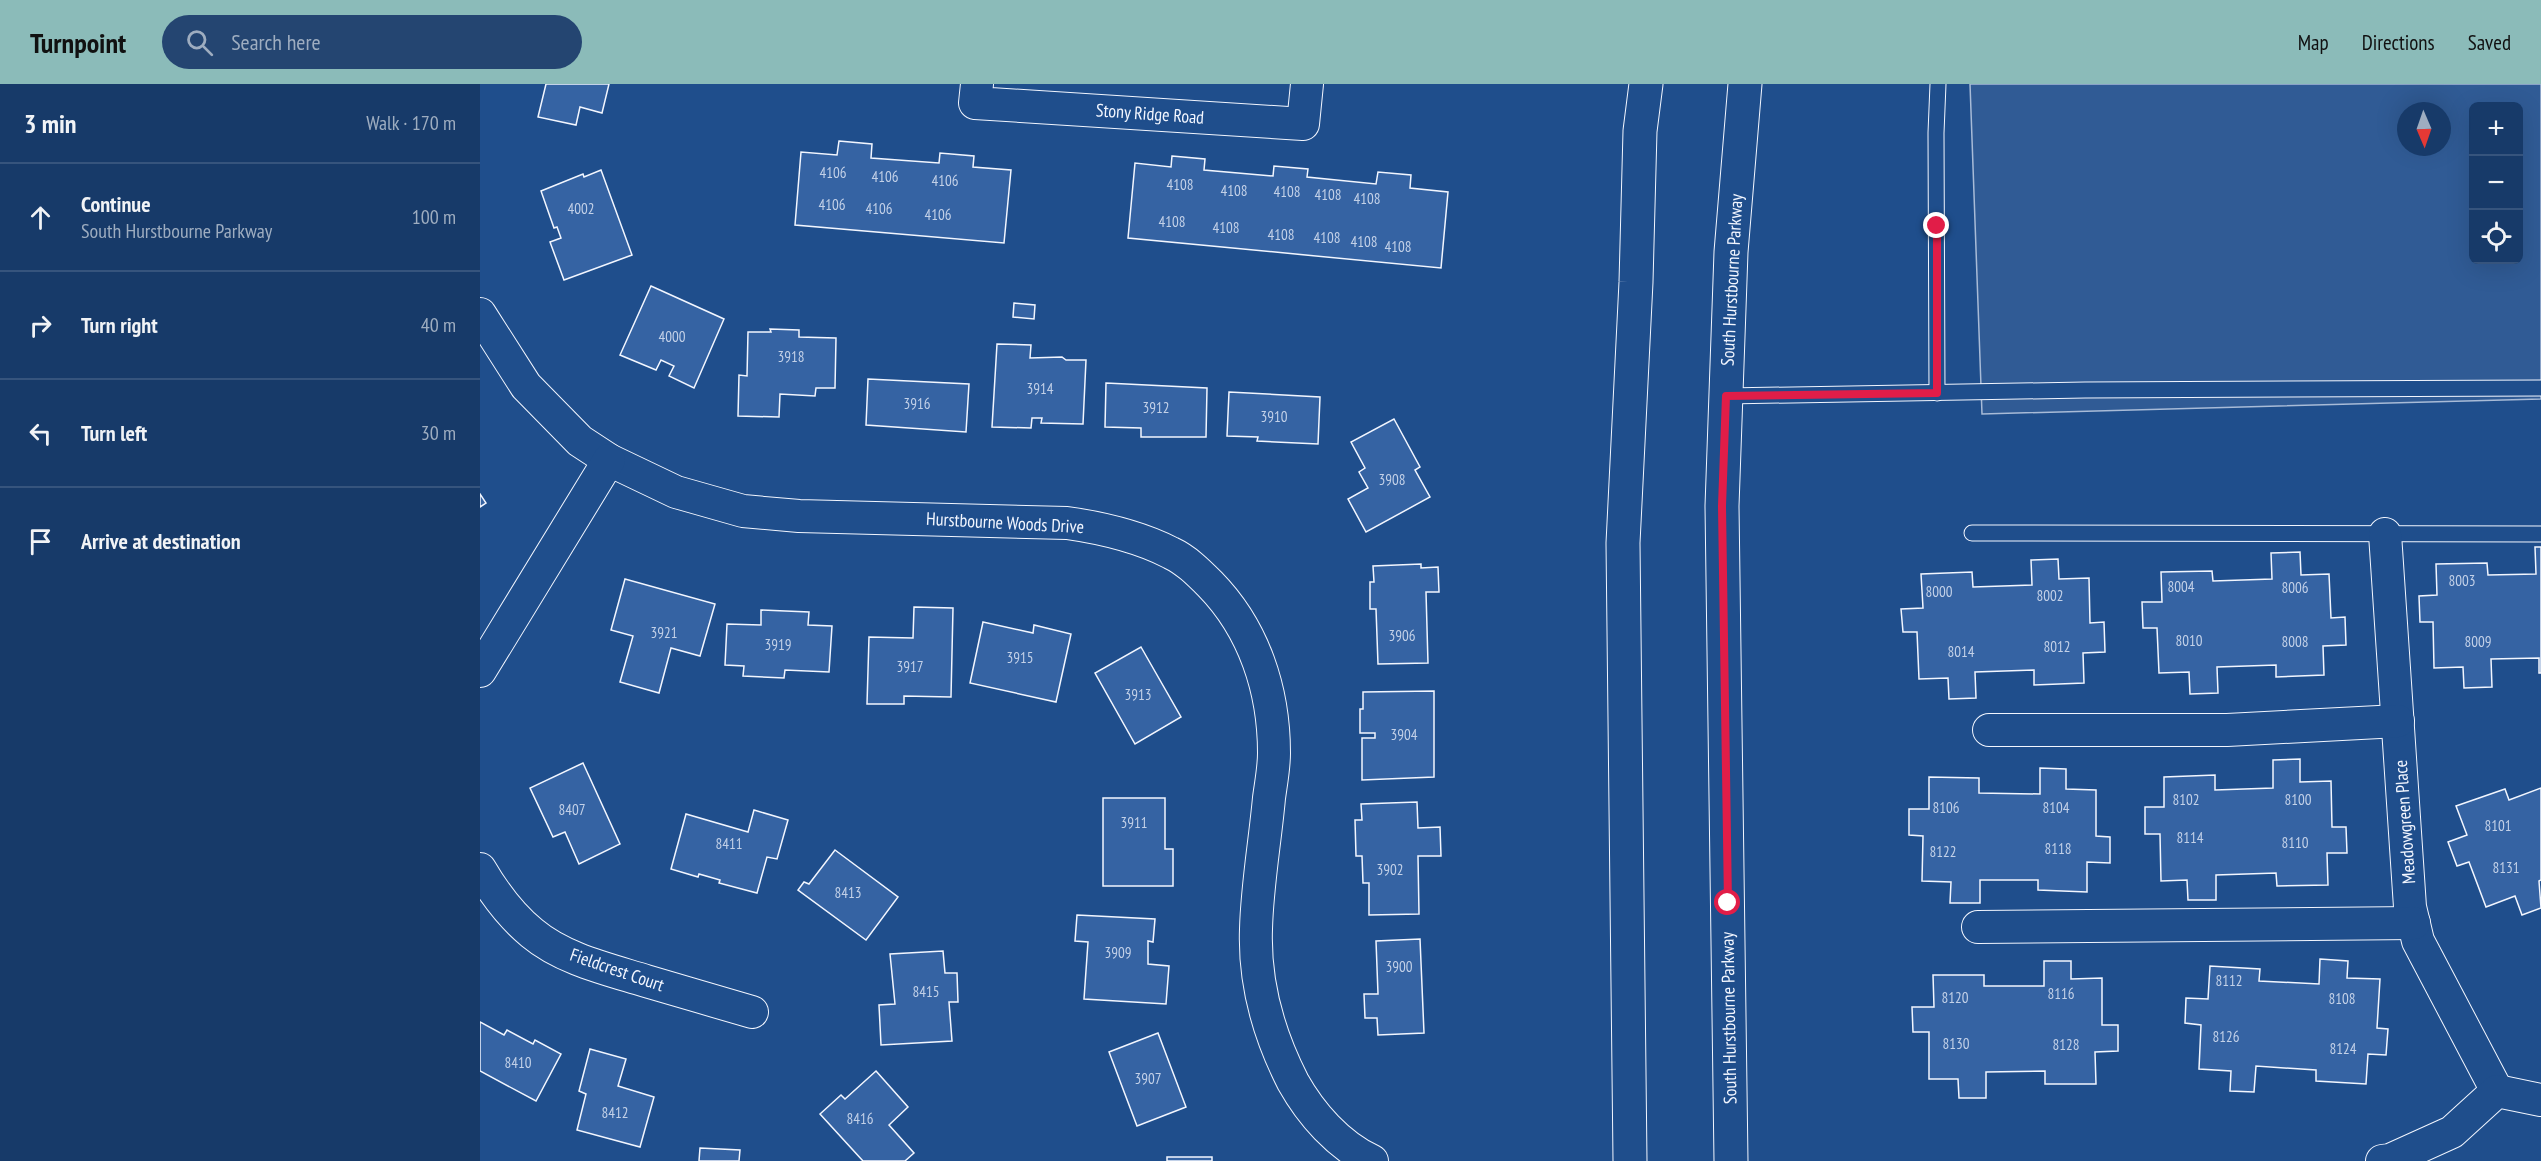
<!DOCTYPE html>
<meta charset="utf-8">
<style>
body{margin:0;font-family:"PT Sans Narrow",sans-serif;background:#244571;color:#f1f3f6}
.controls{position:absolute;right:18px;top:18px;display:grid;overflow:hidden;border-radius:9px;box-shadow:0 6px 24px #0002}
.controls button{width:54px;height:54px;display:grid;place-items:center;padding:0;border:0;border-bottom:2px solid #36547d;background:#173a69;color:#f1f3f6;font:30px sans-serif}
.compass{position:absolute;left:1917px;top:18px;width:54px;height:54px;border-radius:50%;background:#173a69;box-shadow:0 6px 24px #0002;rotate:178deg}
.stop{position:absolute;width:18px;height:18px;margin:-14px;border:4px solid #e11d48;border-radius:50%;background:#fff}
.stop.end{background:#e11d48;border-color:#fff;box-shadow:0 2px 6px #0008}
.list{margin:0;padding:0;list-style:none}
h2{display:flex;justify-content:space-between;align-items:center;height:78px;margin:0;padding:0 24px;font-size:26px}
h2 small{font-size:20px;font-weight:400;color:#9eadc0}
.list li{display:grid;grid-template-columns:39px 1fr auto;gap:18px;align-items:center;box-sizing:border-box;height:108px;padding:0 24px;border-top:2px solid #36547d}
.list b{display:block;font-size:22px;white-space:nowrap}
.list p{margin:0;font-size:20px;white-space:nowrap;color:#9eadc0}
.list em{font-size:20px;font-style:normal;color:#9eadc0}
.icon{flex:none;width:33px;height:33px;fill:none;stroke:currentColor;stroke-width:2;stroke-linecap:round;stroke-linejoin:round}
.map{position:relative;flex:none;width:2061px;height:1077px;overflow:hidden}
header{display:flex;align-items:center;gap:36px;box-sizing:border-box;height:84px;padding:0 30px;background:#8bbbb9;color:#111}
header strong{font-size:28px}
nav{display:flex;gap:33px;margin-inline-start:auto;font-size:21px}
.search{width:420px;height:54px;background:#244571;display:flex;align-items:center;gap:15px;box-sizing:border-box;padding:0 21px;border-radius:33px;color:#9eadc0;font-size:22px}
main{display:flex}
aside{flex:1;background:#173a69}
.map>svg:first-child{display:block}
.parking{fill:#305b95;stroke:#a8bbd7;stroke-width:1.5;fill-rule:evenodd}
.building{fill:#3563a3;stroke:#f2f6ff;stroke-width:1.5}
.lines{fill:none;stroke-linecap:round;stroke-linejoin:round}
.lane-casing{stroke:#f2f6ff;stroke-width:17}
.street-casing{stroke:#f2f6ff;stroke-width:34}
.primary-casing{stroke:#f2f6ff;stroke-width:35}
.lane{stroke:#1f4e8c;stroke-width:15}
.street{stroke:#1f4e8c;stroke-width:32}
.primary{stroke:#1f4e8c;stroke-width:33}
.route{stroke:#e11d48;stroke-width:8}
.labels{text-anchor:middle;stroke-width:4.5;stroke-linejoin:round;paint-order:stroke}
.number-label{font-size:15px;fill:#c3d1e8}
.street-label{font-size:18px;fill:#f2f6ff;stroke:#1f4e8c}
</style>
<header>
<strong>Turnpoint</strong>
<div class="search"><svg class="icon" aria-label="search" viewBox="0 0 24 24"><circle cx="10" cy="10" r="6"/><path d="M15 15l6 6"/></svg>Search here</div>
<nav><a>Map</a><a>Directions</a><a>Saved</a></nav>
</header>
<main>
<aside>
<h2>3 min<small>Walk · 170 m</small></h2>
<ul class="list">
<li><svg class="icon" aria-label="ahead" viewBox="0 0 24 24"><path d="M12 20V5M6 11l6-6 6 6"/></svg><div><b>Continue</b><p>South Hurstbourne Parkway</p></div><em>100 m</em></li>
<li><svg class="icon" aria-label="right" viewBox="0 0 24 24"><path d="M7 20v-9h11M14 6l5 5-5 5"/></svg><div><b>Turn right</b></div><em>40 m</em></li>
<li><svg class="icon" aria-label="left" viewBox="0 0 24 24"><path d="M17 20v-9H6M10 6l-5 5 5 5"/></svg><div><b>Turn left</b></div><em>30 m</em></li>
<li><svg class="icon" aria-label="arrive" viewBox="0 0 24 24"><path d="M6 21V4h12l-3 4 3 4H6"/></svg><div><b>Arrive at destination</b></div></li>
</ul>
</aside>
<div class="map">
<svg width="2061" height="1077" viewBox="0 0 2061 1077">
<rect width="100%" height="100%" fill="#1f4e8c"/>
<path class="parking" d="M1490 0H2061V315L1502 330ZM1994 22H2038V176H1994ZM1926 27H1962V63H1926Z"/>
<g class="building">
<path d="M66 0H129L122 29 100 23 96 41 58 33Z"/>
<path d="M359 57 392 60 391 74 459 79 460 69 494 72 493 83 531 86 524 159 315 141 321 68 357 71Z"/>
<path d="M692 72 725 75 724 86 793 92 794 82 828 85 827 93 896 100 898 88 931 91 930 104 968 108 961 184 648 154 655 79 691 83Z"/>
<path d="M121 86 152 171 84 196 70 158 81 154 77 143 74 144 61 107 103 90 104 93Z"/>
<path d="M171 202 244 235 214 304 189 292 194 282 181 276 176 286 140 271Z"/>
<path d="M534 219 555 221 554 235 533 233Z"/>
<path d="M290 245 319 246V253L356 254 355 304H336L335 312 300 310 299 333 258 332 259 291 267 292 268 248H291Z"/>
<path d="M517 260 551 261 550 274 582 273 586 276H606L603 340 561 339 562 334H552L551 344 512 343Z"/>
<path d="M388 295 489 300 486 348 386 341Z"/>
<path d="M626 299 727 304 726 353H661V344L625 343Z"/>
<path d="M749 308 840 313 838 360 777 357 778 353 747 352Z"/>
<path d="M914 335 940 383 935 386 950 413 886 448 868 415 888 404 879 388 885 384 871 358Z"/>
<path d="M0 410 6 419 0 423Z"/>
<path d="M2055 463H2061V589H2059V574L2011 575 2012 603 1984 604 1983 583 1954 584 1953 538H1940L1939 512 1957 511 1956 480 2007 479 2008 491 2056 490Z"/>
<path d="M1820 468 1821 491 1849 490 1851 534 1865 533 1866 561 1843 562 1844 591 1796 593V581L1737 583 1738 609 1710 610 1709 588 1679 589 1677 544H1663L1662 518H1682L1681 488 1732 487 1733 497 1792 495 1791 469Z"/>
<path d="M1578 475 1579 495 1609 494 1610 539 1624 538 1625 568 1603 569 1604 599 1554 601V586L1495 588 1496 614 1469 615 1468 594 1439 595 1437 548H1423L1421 525 1443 524 1441 490 1492 488 1493 503 1552 501 1551 476Z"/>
<path d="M941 480V484L958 483 959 508H946L948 579 898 580 896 525H890V498H894L893 482Z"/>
<path d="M145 495 235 520 220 572 191 564 179 609 140 598 153 552 131 546Z"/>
<path d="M434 523 473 524 471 613 424 612V620H387L389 553 433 554Z"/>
<path d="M281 526 329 528 328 541 352 542 349 588 305 586 304 594 263 592 264 582 245 581 247 540 281 541Z"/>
<path d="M503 538 553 549 554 541 591 550 576 618 490 599Z"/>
<path d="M661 563 701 633 655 660 615 589Z"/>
<path d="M954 607V693L882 696V654H895V649H880V625H883V608Z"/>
<path d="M1820 675V698L1851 697 1852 743H1866L1867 769H1847L1848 801 1797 802 1796 789 1736 791V816H1708L1707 796 1681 797 1680 750H1665V723H1684V693L1735 691V706L1793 704V676Z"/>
<path d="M103 679 140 760 99 780 85 748 73 753 50 704Z"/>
<path d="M1560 684 1586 685V705L1616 706V752L1630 753V779L1607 778V808L1558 806V796H1500V819H1470L1471 798 1442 797 1443 752 1429 751V725H1449V693L1499 694V709L1560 710Z"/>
<path d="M2061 704V796L2059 797 2061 824 2042 831 2035 812 2006 823 1989 778 1977 782 1968 758 1987 751 1976 722 2025 705 2029 716Z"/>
<path d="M623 714H685V765H693V802H623Z"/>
<path d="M937 718 938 744 960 743 961 772H938L939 830 889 831V799H883L882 772H876L875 736H882L881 720Z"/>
<path d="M274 726 308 736 297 775 287 773 277 809 239 799 240 796 219 790 218 793 191 785 206 730 268 748Z"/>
<path d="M355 766 418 813 386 856 318 806 324 798 329 800Z"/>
<path d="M597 831 675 835 673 858 668 857V880L689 882 686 920 604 915 608 858 595 857Z"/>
<path d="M940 855 944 949 898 951 897 934H885L884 910H898L896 857Z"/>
<path d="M463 867 465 889H477L478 918H469L472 957 401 961 399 921 415 920 410 870Z"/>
<path d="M1840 875 1868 877 1867 894 1900 895 1897 944 1908 945 1906 971 1888 970 1886 1000 1836 997V986L1776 982 1774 1008 1750 1007 1751 987 1719 985 1721 941 1705 939 1706 914 1728 915 1730 882 1780 885 1779 897 1839 900Z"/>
<path d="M1564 877H1591V895L1622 894V941H1638V967L1615 968 1616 1000H1565V987L1506 988V1014H1479L1478 995H1449V948H1433L1432 923H1454L1453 891H1504V902H1564Z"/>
<path d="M0 938 24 951 27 946 53 960 55 956 81 970 56 1017 0 987Z"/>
<path d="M678 949 706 1023 657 1042 629 968Z"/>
<path d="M110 965 146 975 138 1002 174 1013 160 1063 97 1046 106 1010 99 1007Z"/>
<path d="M396 987 428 1023 409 1041 434 1069 425 1077H383L340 1030 361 1011 365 1015Z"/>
<path d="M220 1064 260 1066 259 1077H219Z"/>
<rect x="687" y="1073" width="45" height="4"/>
</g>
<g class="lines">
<g class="lane-casing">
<g id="lane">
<path d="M1457 309 1456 49 1458 0"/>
<path d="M1246 312 1605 306 2061 304"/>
<path d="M1492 449 2061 450"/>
</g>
</g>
<g class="street-casing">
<g id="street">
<path d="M497 0 495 19 823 40 827 0"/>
<path d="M0 230 46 302 100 357 129 376 196 408 263 427 319 432 587 439C622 444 658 452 691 469 706 476 718 488 730 500 774 545 794 606 794 669 794 684 791 699 789 714 785 758 777 802 776 845 774 899 789 951 813 998 831 1030 858 1061 892 1077"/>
<path d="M1905 450 1930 823 1938 857 2017 1007"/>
<path d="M0 587 129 376"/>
<path d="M1509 646H1747L1918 637"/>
<path d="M0 785C14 809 30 831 52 849 83 875 127 885 166 897 201 907 237 918 272 928"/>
<path d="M1498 843 1934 839"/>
<path d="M1902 1077 1910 1076 1972 1048 2017 1007 2061 1016"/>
</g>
</g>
<g class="primary-casing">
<g id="primary">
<path d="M1150 1077 1143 459 1156 198 1160 47 1166 0"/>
<path d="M1251 1077 1242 422 1251 168 1265 0"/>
</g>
</g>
<use href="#lane" class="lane"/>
<use href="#street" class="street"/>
<use href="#primary" class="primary"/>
</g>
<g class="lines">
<path class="route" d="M1248 819 1242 422 1246 312 1457 309V142"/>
</g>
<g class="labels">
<g class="number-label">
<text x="353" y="94">4106</text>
<text x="405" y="98">4106</text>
<text x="465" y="102">4106</text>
<text x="700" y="106">4108</text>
<text x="754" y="112">4108</text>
<text x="807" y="113">4108</text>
<text x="848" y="116">4108</text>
<text x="887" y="120">4108</text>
<text x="352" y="126">4106</text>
<text x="101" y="130">4002</text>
<text x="399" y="130">4106</text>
<text x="458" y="136">4106</text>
<text x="692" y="143">4108</text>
<text x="746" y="149">4108</text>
<text x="801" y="156">4108</text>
<text x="847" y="159">4108</text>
<text x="884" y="163">4108</text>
<text x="918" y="168">4108</text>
<text x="192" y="258">4000</text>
<text x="311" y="278">3918</text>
<text x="560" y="310">3914</text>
<text x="437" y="325">3916</text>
<text x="676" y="329">3912</text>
<text x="794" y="338">3910</text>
<text x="912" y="401">3908</text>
<text x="1982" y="502">8003</text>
<text x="1701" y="508">8004</text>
<text x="1815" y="509">8006</text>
<text x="1459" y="513">8000</text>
<text x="1570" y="517">8002</text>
<text x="184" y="554">3921</text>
<text x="922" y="557">3906</text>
<text x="1709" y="562">8010</text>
<text x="1815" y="563">8008</text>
<text x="1998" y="563">8009</text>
<text x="298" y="566">3919</text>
<text x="1577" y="568">8012</text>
<text x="1481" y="573">8014</text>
<text x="540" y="579">3915</text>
<text x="430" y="588">3917</text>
<text x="658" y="616">3913</text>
<text x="924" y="656">3904</text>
<text x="1706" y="721">8102</text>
<text x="1818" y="721">8100</text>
<text x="1466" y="729">8106</text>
<text x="1576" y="729">8104</text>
<text x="92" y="731">8407</text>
<text x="654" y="744">3911</text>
<text x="2018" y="747">8101</text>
<text x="1710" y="759">8114</text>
<text x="1815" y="764">8110</text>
<text x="249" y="765">8411</text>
<text x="1578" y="770">8118</text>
<text x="1463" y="773">8122</text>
<text x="2026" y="789">8131</text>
<text x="910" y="791">3902</text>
<text x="368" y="814">8413</text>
<text x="638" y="874">3909</text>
<text x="919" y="888">3900</text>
<text x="1749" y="902">8112</text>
<text x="446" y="913">8415</text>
<text x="1581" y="915">8116</text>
<text x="1475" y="919">8120</text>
<text x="1862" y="920">8108</text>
<text x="1746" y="958">8126</text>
<text x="1476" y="965">8130</text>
<text x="1586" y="966">8128</text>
<text x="1863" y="970">8124</text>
<text x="38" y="984">8410</text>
<text x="668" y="1000">3907</text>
<text x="135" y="1034">8412</text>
<text x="380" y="1040">8416</text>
</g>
<g class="street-label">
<text transform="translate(670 30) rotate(4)" y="6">Stony Ridge Road</text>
<text transform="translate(1252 196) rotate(-87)" y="6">South Hurstbourne Parkway</text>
<text transform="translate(525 439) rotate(3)" y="6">Hurstbourne Woods Drive</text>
<text transform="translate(1925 738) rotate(-94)" y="6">Meadowgreen Place</text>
<text transform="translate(137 886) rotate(19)" y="6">Fieldcrest Court</text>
<text transform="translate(1249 934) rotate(-91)" y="6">South Hurstbourne Parkway</text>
</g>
</g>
</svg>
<div class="controls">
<button>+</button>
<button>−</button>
<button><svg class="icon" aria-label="locate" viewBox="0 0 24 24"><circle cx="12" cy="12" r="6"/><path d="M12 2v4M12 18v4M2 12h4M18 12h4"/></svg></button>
</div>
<svg class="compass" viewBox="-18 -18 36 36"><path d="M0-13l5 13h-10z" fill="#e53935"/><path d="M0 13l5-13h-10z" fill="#9eadc0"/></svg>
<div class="stop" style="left:1248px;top:819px"></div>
<div class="stop end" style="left:1457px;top:142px"></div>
</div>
</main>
